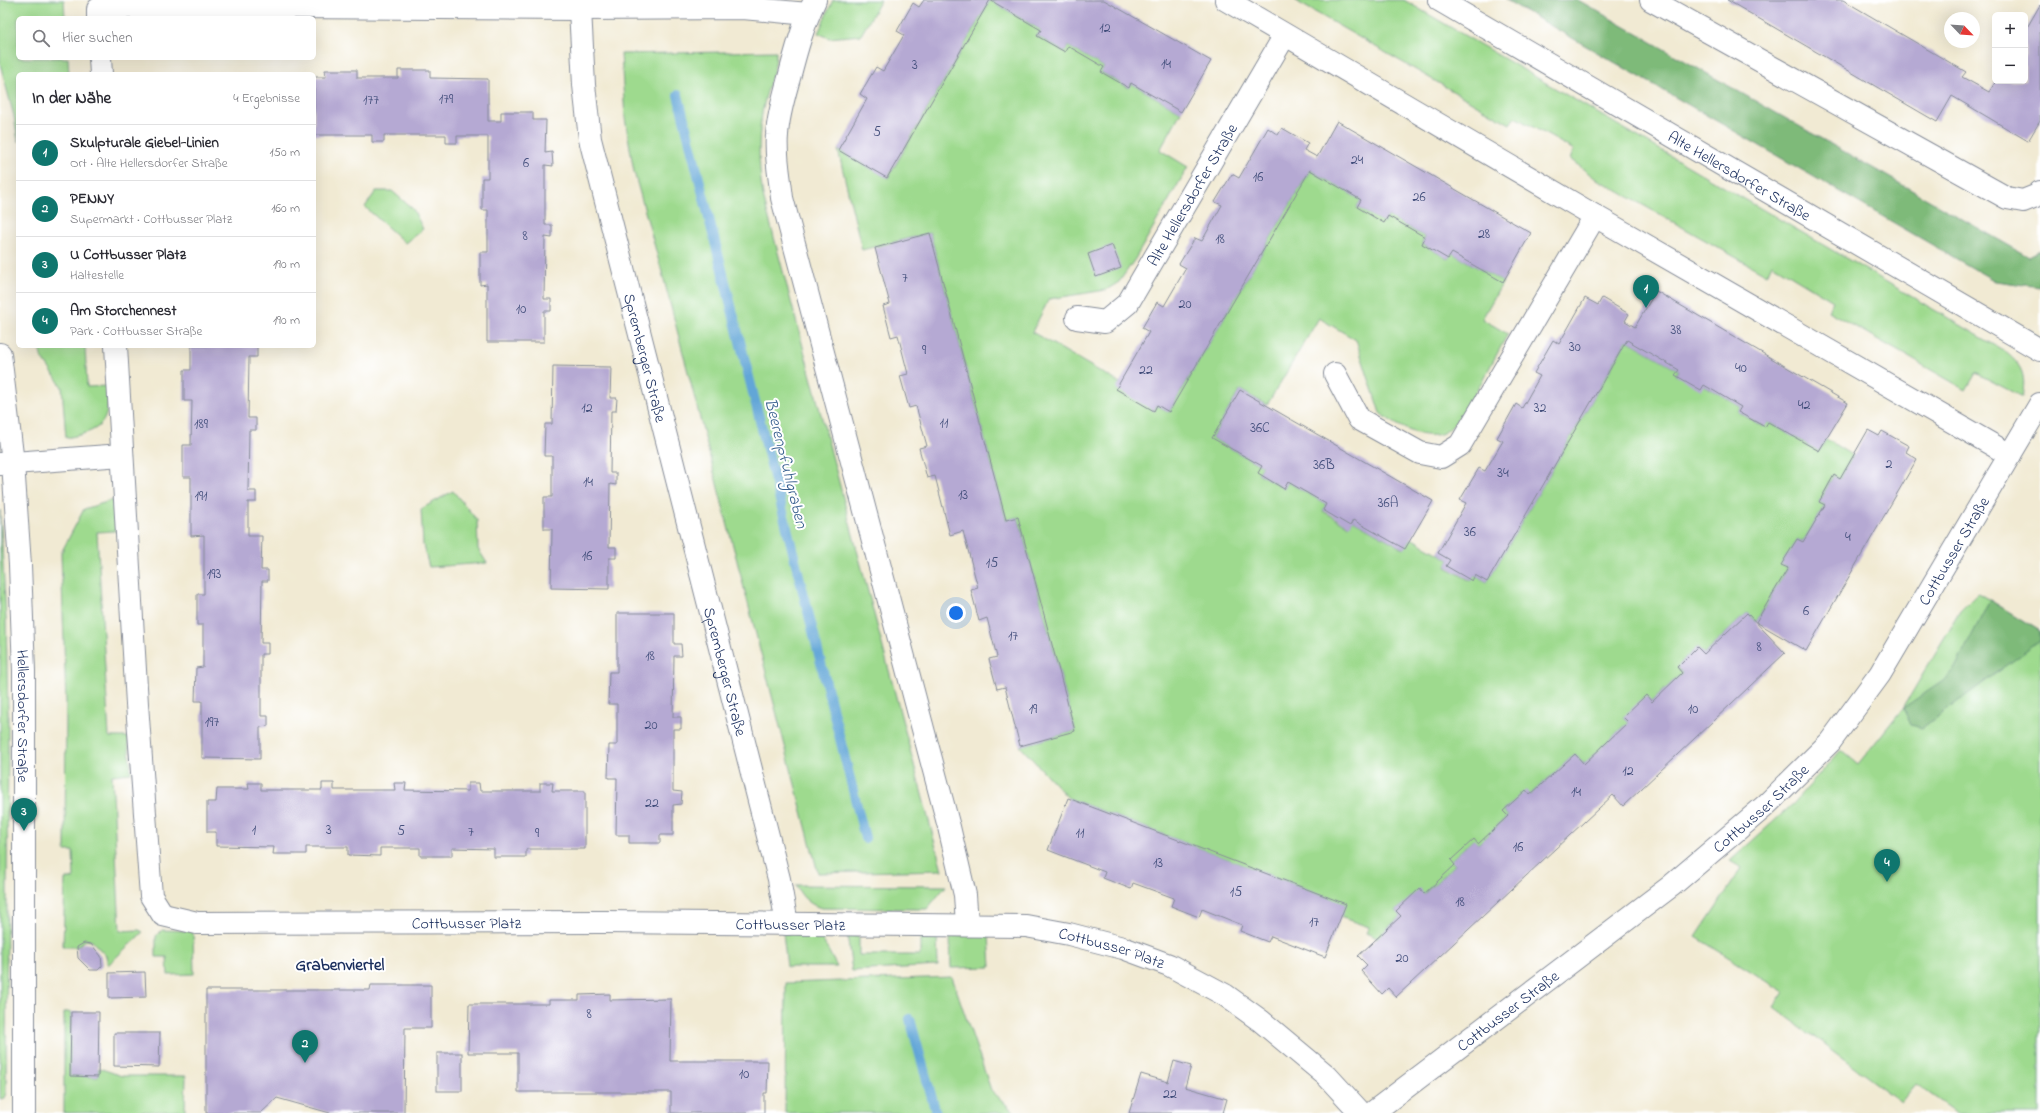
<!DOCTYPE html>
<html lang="de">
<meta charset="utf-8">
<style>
body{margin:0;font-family:"Indie Flower",sans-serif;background:#f2f2f3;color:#2b2b33}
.controls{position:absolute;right:12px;top:12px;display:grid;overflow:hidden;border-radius:6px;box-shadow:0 4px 16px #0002}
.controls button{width:36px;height:36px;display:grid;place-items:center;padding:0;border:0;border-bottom:1px solid #e1e1e2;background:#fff;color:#2b2b33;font:20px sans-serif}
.compass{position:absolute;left:1944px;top:12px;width:36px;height:36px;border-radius:50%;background:#fff;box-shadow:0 4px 16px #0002;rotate:115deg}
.you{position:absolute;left:956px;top:613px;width:14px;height:14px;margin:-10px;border:3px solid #fff;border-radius:50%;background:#1a73e8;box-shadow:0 0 0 6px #1a73e833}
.badge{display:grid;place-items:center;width:26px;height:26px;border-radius:50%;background:#0f766e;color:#fff;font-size:13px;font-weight:700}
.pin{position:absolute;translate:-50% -33px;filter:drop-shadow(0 1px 2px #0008)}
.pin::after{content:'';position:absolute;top:21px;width:14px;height:12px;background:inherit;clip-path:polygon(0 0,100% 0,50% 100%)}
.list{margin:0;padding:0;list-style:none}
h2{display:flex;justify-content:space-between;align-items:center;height:52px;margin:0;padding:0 16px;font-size:17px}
h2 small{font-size:13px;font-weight:400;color:#7c7c81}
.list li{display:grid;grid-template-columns:26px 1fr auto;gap:12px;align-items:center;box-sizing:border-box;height:56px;padding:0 16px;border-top:1px solid #e1e1e2}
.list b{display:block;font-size:15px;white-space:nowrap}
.list p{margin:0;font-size:13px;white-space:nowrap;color:#7c7c81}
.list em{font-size:13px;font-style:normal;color:#7c7c81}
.icon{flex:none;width:22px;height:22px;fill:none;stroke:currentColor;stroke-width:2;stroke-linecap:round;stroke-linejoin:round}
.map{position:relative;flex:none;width:2040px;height:1113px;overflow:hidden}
.search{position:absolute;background:#fff;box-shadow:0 4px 16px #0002;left:16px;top:16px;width:300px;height:44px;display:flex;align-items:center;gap:10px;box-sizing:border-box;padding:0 14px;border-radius:6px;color:#7c7c81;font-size:15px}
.panel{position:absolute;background:#fff;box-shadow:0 4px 16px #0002;left:16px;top:72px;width:300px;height:276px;border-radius:6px}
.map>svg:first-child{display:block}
.green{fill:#9eda8e;stroke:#5c8476}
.forest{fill:#7eba79;stroke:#4c746c}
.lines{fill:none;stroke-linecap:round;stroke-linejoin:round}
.stream{stroke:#62a6d7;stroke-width:10}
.building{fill:#b5a9d3}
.minor-casing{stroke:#868c98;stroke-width:24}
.major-casing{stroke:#868c98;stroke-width:24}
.minor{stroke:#fff;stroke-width:22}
.major{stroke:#fff;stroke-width:22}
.labels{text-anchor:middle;stroke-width:4;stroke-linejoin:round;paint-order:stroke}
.number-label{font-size:14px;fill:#424e7b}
.street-label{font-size:16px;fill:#1b2f5e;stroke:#fff}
.water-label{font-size:17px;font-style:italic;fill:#375f8e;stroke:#fff}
.neighbourhood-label{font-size:17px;font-weight:bold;fill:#1b2f5e;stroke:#fff}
</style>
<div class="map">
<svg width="2040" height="1113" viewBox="0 0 2040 1113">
<rect width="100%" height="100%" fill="#fff"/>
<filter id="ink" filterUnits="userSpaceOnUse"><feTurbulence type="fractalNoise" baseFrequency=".025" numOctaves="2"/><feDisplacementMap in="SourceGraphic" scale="8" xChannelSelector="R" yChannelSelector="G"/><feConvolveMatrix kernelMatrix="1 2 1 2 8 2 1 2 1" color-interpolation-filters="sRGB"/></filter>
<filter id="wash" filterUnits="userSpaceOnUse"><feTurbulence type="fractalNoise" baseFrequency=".012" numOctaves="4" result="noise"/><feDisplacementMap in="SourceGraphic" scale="16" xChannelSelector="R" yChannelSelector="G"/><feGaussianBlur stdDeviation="0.9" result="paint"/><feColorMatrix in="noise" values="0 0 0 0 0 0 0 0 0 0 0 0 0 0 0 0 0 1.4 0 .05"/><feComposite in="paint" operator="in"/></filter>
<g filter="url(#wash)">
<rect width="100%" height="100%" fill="#f1ead3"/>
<g class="green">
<path d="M0 0H64L65 18H18V58H68L69 74H18V142L14 116 0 64Z"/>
<path d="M833 0H881L861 35 829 38 818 33Z"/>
<path d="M990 0 1041 30 1037 36 1065 52 1068 46 1104 67 1101 72 1128 88 1131 83 1181 112 1160 150 1188 167 1135 259 1119 282 1106 290 1049 299 1032 332 1120 383 1154 410 1157 405 1169 412 1310 170 1361 200 1357 207 1384 223 1388 216 1425 237 1422 244 1448 259 1452 253 1503 282 1482 319 1508 334C1495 356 1464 421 1445 432 1426 443 1395 425 1380 413L1356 340 1319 318 1267 405 1240 390 1212 438 1262 466 1258 473 1284 489 1288 482 1326 504 1323 511 1349 526 1353 520 1404 549 1411 538 1450 560 1446 567 1471 581 1475 575 1487 582 1627 340 1679 370 1675 375 1704 385 1741 407 1738 412 1764 427 1768 422 1819 451 1826 439 1853 456 1840 479 1834 475 1819 501 1825 505 1803 542 1797 539 1782 564 1788 568 1756 622 1747 613 1704 654 1697 647 1677 667 1682 673 1652 702 1623 717 1628 722 1584 764 1575 754 1530 795 1526 791 1503 811 1508 816 1478 844 1473 840 1451 860 1455 865 1424 894 1420 889 1396 911 1401 916 1377 938 1366 933 1369 927 1340 917 1345 904 1068 798 1020 746 1075 731 1018 517 1006 520 930 233 862 250 838 150 888 178Z"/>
<path d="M1294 0H1404L2003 350C2021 364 2027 374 2022 397L1976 373 1966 390 1828 311 1833 301 1772 264 1767 275 1595 178 1570 159 1574 150 1515 117 1510 124Z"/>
<path d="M776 51C777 67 769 83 765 99 757 132 758 162 763 196L942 870 818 873 663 276 634 172 625 118 621 54Z"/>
<path d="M376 191H392L413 209 423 229 405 243 365 207Z"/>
<path d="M39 346H85L87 387 107 386C111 424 101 431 66 438L62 387 41 356Z"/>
<path d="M453 491 477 520 478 549 487 563 429 567 423 545 421 509Z"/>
<path d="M113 500 116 531 97 532 109 737H128L131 773 112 775 120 931 139 930 143 932 108 965 106 956 92 941 86 940 76 947H63L65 879 74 878 73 851H65L66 704 61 553 84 509Z"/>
<path d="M0 510 6 618 8 714 6 1093 4 1098 0 1099Z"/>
<path d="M1978 593 2040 631V1113H1957L1916 1084 1901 1102 1774 1007 1784 992 1696 937 1742 868 1730 861 1794 803 1841 750 1858 764 1903 708 1960 611Z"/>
<path d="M796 885 946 886 927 909H915L821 908C809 904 801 897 796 885Z"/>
<path d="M162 930 193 931 194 974 168 975 167 957H156V936Z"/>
<path d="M783 933 820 935 837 967H787Z"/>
<path d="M847 934 859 937V955H920V936H937L938 966 852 971Z"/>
<path d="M950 935 989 936 991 967 951 968Z"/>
<path d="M952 977 991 1090 1015 1113H785L786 983Z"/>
<path d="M64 1012H71L70 1076 98 1077 99 1068 122 1076H186L185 1111 64 1113Z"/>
</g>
<g class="forest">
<path d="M1506 0H1578L2029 257 2040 251V287L1995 281Z"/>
<path d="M1990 600 2040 631V641L1922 728 1911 725 1903 708 1943 681 1955 668Z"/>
</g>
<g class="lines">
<g class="stream">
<path d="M678 95 865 838"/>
<path d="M910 1019 936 1113"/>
</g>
</g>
<g id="blocks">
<g class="building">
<path d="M924 0H1104L1211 61 1181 112 1131 83 1129 88 1101 72 1104 67 1068 46 1065 52 1037 36 1041 30 990 0 887 178 838 150 867 99 860 94 876 67 883 71 904 35 897 31 913 3 919 7Z"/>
<path d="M1727 0H1843L1966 72 1962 77 1989 92 1996 81H2025V31L2040 5V121L2028 141 1952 96 1937 122Z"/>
<path d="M325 70H357V78H398V70H430V78L488 79V121H501V112H533V120H546L545 153 552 152 553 166 545 165V225H552V238L545 237 544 299H551V311H544V342H487V284L480 285V252H488V210H482V178H488V136H457V143H446V135H384V142H372V135H314V77H326Z"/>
<path d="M1337 121 1531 233 1503 282 1452 253 1448 259 1422 244 1425 237 1388 216 1384 223 1357 207 1361 200 1310 170 1169 412 1157 405 1154 411 1116 389 1149 332 1142 328 1157 302 1164 306 1186 268 1179 264 1195 238 1202 241 1222 205 1215 202 1232 174 1239 178 1268 128 1278 135 1282 128 1308 143 1304 150 1317 157Z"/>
<path d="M930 233 1006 520 1018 517 1075 731 1020 746 1005 687 997 689 989 659 997 657 987 618 979 621 971 590 978 588 963 531 950 535 935 476 927 478 919 448 927 446 916 406 909 408 900 376 908 374 898 335 891 337 883 306 890 304 875 248Z"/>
<path d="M1112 245 1121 268 1096 277 1088 254Z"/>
<path d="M1656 291 1848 403 1819 451 1768 422 1765 427 1738 412 1741 407 1704 385 1701 390 1675 375 1679 370 1627 340 1487 582 1475 575 1472 581 1446 566 1450 560 1438 553 1466 503 1460 500 1479 468 1485 471 1503 441 1497 438 1516 404 1522 408 1540 376 1534 373 1553 340 1559 344 1585 298 1598 305 1602 298 1629 314 1625 321 1635 327Z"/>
<path d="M191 346H257V357H249L248 418H256V430H249L248 491H256V502H248V536H262L261 570H268V581H262L261 643H268V654H261V716H268V726L260 727V759L202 758V701H195L196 668 203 667V625H197V594H204V535L191 536V477H183V445H191L192 401H184V370H191Z"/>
<path d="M553 366 611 367 610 398H617L616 411H611L610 473H616V485L610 484 609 547H616V558H609V589L551 588 552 529H544V497H552V456H544L545 424H552Z"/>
<path d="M1240 390 1433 501 1405 549 1353 520 1350 526 1323 510 1326 504 1288 482 1284 489 1258 473 1262 466 1212 438Z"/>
<path d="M1868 430 1879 436 1882 431 1909 446 1906 452 1917 459 1806 651 1756 622 1788 568 1781 565 1797 539 1803 542 1825 505 1819 502 1834 475 1840 479Z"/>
<path d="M617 613H674V644H681L682 656H674L673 717H681V729H673V791L682 792 681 804 673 805V835H660V843H629V835H616L617 778H608L609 745H617V704H608L609 672H617Z"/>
<path d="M1747 613 1785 653 1623 806 1613 795 1396 997 1388 988 1382 994 1361 971 1367 965 1358 956 1401 916 1396 911 1420 888 1424 894 1455 865 1451 860 1474 839 1478 844 1508 816 1503 811 1526 790 1530 795 1575 754 1584 764 1628 722 1623 717 1646 695 1652 702 1682 673 1677 667 1697 647 1704 654Z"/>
<path d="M248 783H261V790H322V783H334V790H395L394 783H406L405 790 468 791V783H479L480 791H540V783H553L552 791H585V849H526V857H494V849L452 848V856H420V848H380V856L348 855V847H306V854H273L274 847 216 846V832H207V802H216L217 789H249Z"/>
<path d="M1068 798 1346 904 1325 957 1271 936 1268 942 1240 931 1242 925 1202 909 1199 917 1171 906 1174 898 1133 883 1131 889 1103 878 1105 872 1048 850Z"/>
<path d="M84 943 91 944 101 956 102 966 98 970H90L78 958 77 947Z"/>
<path d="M145 972 146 997 109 998V973Z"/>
<path d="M371 985H431V1028H405L404 1113H330L277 1098 261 1113H206V990H370Z"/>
<path d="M610 994V1000L671 999 670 1061H768L767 1093H764V1113H671V1092H518V1053H468L469 1004H549V1000H579V995Z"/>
<path d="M71 1012H99L98 1077 70 1076Z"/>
<path d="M114 1033H160L159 1067 114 1066Z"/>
<rect x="437" y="1053" width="25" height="38"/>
<path d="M1174 1061 1191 1066 1185 1087 1227 1099 1223 1113H1129L1141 1074 1168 1082Z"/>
</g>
</g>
</g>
<g filter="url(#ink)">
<use href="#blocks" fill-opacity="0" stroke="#868c98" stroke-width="1"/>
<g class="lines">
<g class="minor-casing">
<g id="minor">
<path d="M815 0C803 25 796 51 789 78 784 96 778 116 777 135 775 156 780 178 782 198L949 827 965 895 967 924"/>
<path d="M1226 0 1595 216 2010 455"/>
<path id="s1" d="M1439 0 2040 350"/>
<path d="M1651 0 2007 198 2023 201 2038 195 2040 192"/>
<path id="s2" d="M580 9 584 85 590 139 779 879 787 924"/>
<path d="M98 18V9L159 6 580 9 743 8 808 14"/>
<path d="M100 58 101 74"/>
<path id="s3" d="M1077 318 1105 322 1128 303 1285 35"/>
<path id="s4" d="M116 346 137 704 151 896 163 915 197 923 603 922 1026 926 1069 934 1123 948 1169 965 1225 995 1261 1021 1327 1076 1361 1113"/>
<path d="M1335 374 1359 419 1420 453 1441 457 1460 445 1595 216"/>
<path d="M0 464 122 455"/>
<path id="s5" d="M1372 1113 1671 886 1765 806 1830 742 1880 674 2040 404"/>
</g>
</g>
<g class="major-casing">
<g id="major">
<path id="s6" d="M0 354 13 463 20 565 24 671V1113"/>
</g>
</g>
<use href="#minor" class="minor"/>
<use href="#major" class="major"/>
</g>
</g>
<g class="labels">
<g class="number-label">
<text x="1105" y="32">12</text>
<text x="1166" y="68">14</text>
<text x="915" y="69">3</text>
<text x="446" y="103">179</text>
<text x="371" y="104">177</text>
<text x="877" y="136">5</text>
<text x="1357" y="164">24</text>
<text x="526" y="167">6</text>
<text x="1258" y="181">16</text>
<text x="1419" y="201">26</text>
<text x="1484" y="238">28</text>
<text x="525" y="240">8</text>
<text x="1220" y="243">18</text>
<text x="905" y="282">7</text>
<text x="1185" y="308">20</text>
<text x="521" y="313">10</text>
<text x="1676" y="334">38</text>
<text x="1575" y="351">30</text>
<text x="924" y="354">9</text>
<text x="1741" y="372">40</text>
<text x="1146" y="374">22</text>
<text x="1804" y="409">42</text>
<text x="587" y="412">12</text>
<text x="1540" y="412">32</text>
<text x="944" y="427">11</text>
<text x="201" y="428">189</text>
<text x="1260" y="432">36C</text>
<text x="1889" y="468">2</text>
<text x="1324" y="469">36B</text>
<text x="1503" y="477">34</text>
<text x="588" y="486">14</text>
<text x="963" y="499">13</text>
<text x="201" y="500">191</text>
<text x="1388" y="507">36A</text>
<text x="1470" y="536">36</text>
<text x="1848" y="541">4</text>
<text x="587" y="560">16</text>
<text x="992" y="567">15</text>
<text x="214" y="578">193</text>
<text x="1806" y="615">6</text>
<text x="1013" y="640">17</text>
<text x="1759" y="651">8</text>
<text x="650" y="660">18</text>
<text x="1033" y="713">19</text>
<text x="1693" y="713">10</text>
<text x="212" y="726">197</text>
<text x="651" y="729">20</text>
<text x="1628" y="775">12</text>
<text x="1576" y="796">14</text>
<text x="652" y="807">22</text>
<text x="254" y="834">1</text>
<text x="329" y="834">3</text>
<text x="401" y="835">5</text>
<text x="471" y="836">7</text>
<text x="537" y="837">9</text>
<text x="1080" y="837">11</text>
<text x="1518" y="851">16</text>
<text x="1158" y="867">13</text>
<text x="1236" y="896">15</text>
<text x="1460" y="906">18</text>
<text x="1314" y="926">17</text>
<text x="1402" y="962">20</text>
<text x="589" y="1018">8</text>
<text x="744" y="1078">10</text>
<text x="1170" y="1098">22</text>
</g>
<g class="street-label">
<text dy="6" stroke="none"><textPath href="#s1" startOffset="348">Alte Hellersdorfer Straße</textPath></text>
<text dy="6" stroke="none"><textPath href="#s3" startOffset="184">Alte Hellersdorfer Straße</textPath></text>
<text dy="6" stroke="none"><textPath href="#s2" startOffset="356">Spremberger Straße</textPath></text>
<text dy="6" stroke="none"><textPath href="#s5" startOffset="818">Cottbusser Straße</textPath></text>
<text dy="6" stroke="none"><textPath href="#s2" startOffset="680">Spremberger Straße</textPath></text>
<text dy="6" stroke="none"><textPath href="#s6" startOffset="363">Hellersdorfer Straße</textPath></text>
<text dy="6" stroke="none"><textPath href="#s5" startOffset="494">Cottbusser Straße</textPath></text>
<text dy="6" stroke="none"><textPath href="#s4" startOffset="878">Cottbusser Platz</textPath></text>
<text dy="6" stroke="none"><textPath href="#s4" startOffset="1202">Cottbusser Platz</textPath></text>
<text dy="6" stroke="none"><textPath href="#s4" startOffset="1526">Cottbusser Platz</textPath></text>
<text dy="6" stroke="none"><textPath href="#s5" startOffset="170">Cottbusser Straße</textPath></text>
</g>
<g class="water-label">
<text transform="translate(787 463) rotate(76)" y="6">Beerenpfuhlgraben</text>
</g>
<g class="neighbourhood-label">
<text x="340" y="970">Grabenviertel</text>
</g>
</g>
</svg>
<div class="controls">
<button>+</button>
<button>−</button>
</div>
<svg class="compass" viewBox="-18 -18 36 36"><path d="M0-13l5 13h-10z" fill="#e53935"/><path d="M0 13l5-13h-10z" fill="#7c7c81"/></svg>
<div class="you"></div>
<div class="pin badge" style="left:1646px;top:308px">1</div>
<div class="pin badge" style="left:305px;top:1063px">2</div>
<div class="pin badge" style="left:24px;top:831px">3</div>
<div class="pin badge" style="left:1887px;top:882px">4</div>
<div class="search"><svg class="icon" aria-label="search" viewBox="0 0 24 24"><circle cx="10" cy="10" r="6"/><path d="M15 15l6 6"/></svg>Hier suchen</div>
<section class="panel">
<h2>In der Nähe<small>4 Ergebnisse</small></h2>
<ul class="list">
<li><span class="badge">1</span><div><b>Skulpturale Giebel-Linien</b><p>Ort · Alte Hellersdorfer Straße</p></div><em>150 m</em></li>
<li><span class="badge">2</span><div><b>PENNY</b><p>Supermarkt · Cottbusser Platz</p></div><em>160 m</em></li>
<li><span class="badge">3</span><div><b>U Cottbusser Platz</b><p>Haltestelle</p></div><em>190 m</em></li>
<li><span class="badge">4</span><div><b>Am Storchennest</b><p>Park · Cottbusser Straße</p></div><em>190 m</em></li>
</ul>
</section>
</div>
